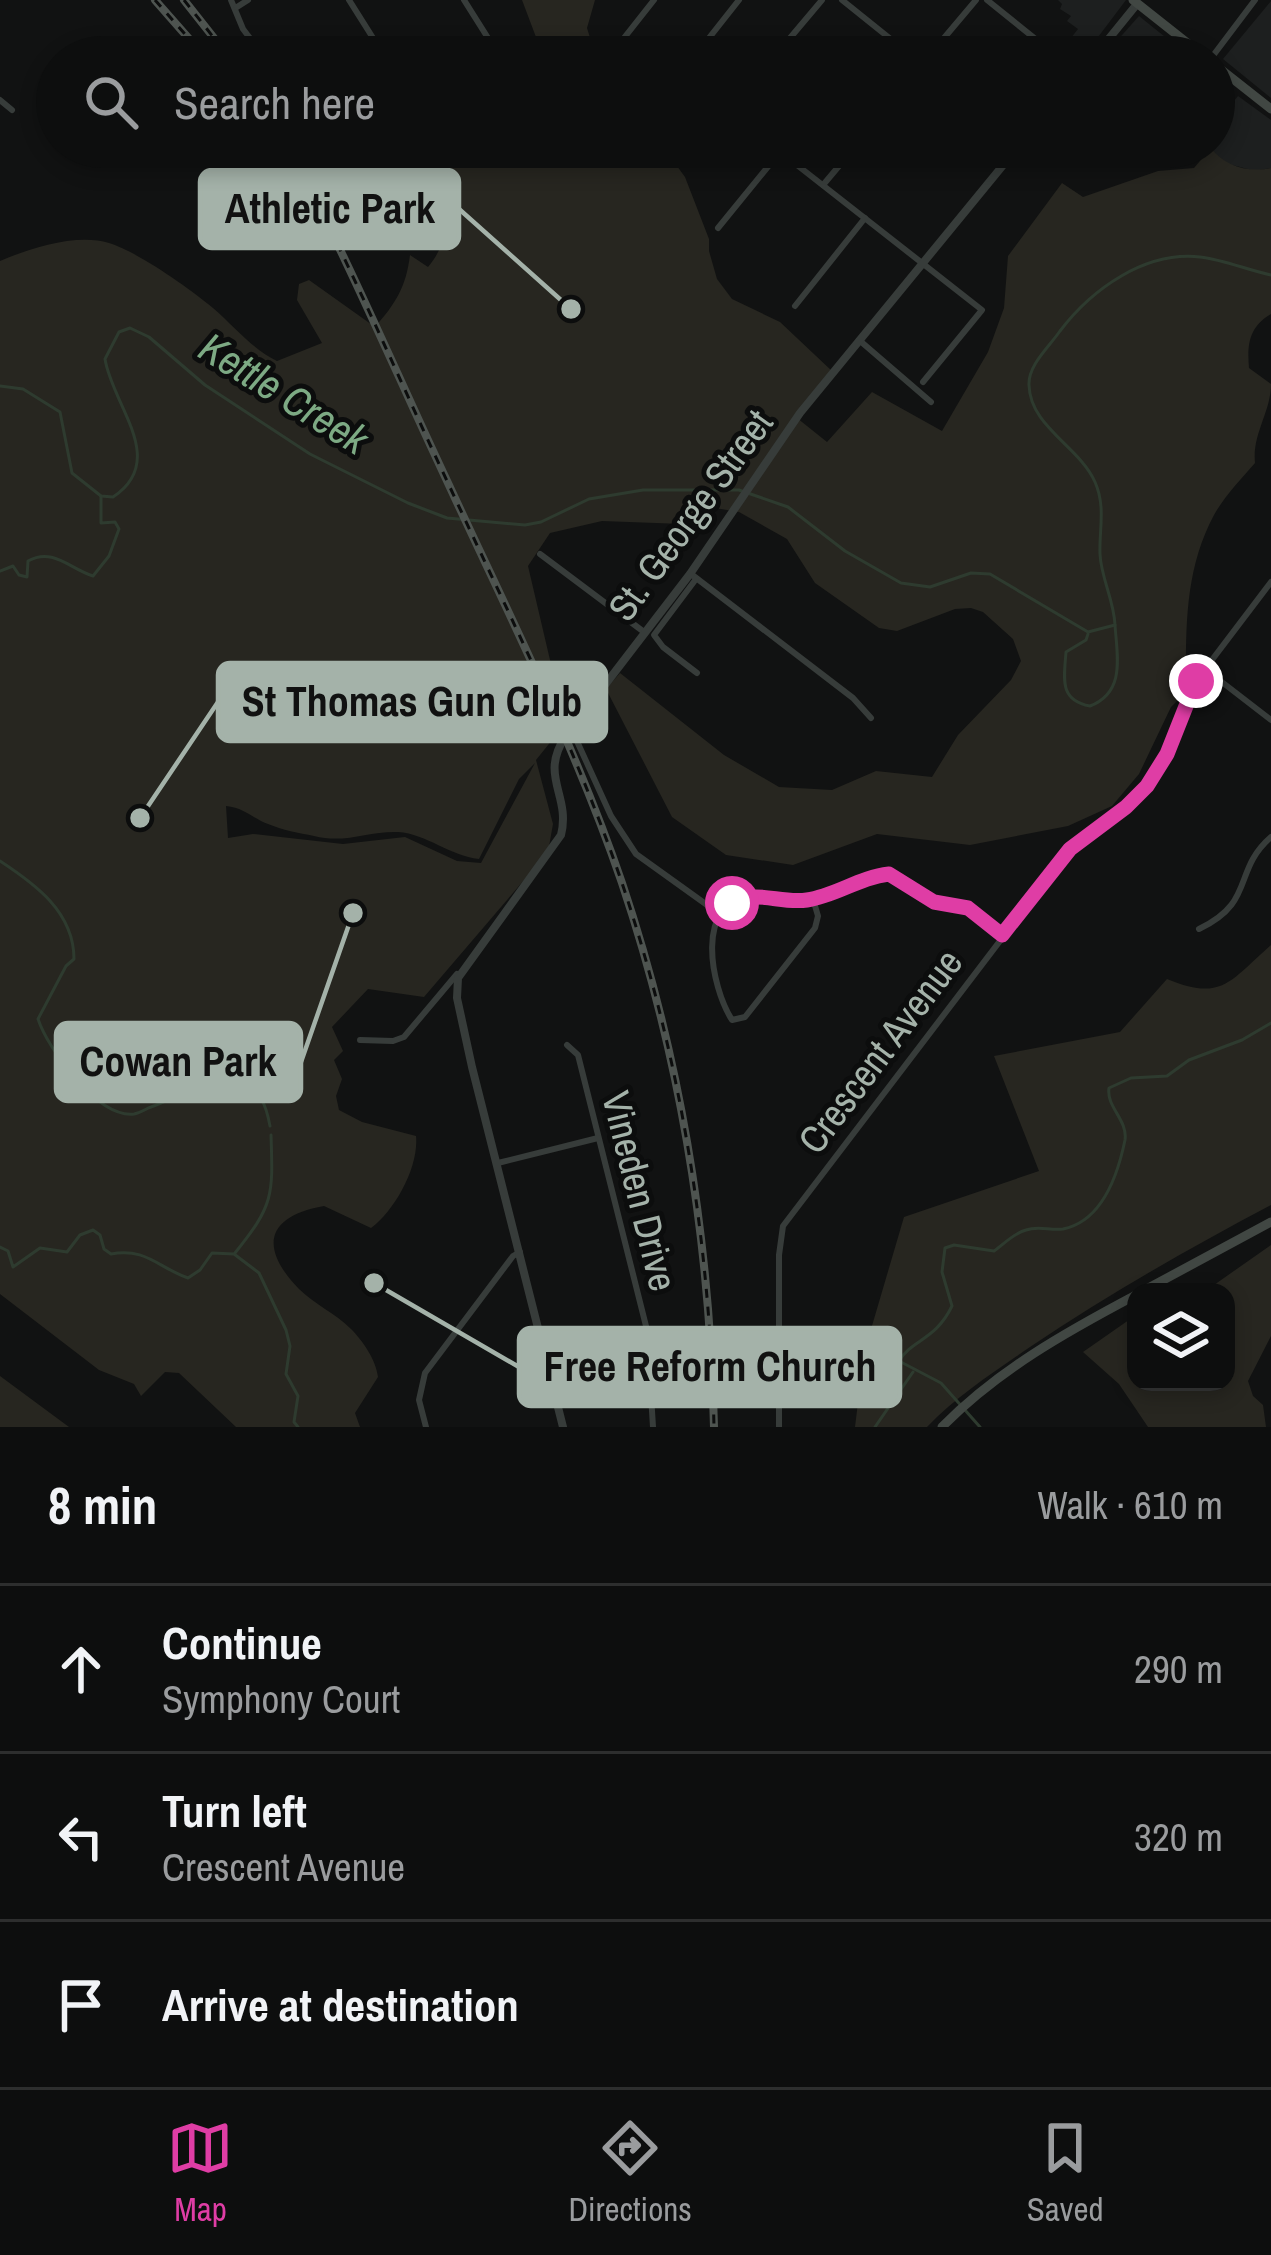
<!DOCTYPE html>
<meta charset="utf-8">
<style>
body{margin:0;font-family:"Archivo Narrow",sans-serif;background:#1b1c1c;color:#f1f3f6}
.controls{position:absolute;right:36px;bottom:36px;display:grid;overflow:hidden;border-radius:24px;box-shadow:0 6px 18px #0003}
.controls button{width:108px;height:108px;display:grid;place-items:center;padding:0;border:0;border-bottom:3px solid #2d2e2e;background:#0d0e0e;color:#f1f3f6;font:60px sans-serif}
.stop{position:absolute;width:36px;height:36px;margin:-27px;border:9px solid #df3da5;border-radius:50%;background:#fff}
.stop.end{background:#df3da5;border-color:#fff;box-shadow:0 3px 12px #0008}
.list{margin:0;padding:0;list-style:none}
h2{display:flex;justify-content:space-between;align-items:center;height:156px;margin:0;padding:0 48px;font-size:51px}
h2 small{font-size:39px;font-weight:400;color:#9a9c9e}
.list li{display:grid;grid-template-columns:78px 1fr auto;gap:36px;align-items:center;box-sizing:border-box;height:168px;padding:0 48px;border-top:3px solid #2d2e2e}
.list b{display:block;font-size:45px;white-space:nowrap}
.list p{margin:0;font-size:39px;white-space:nowrap;color:#9a9c9e}
.list em{font-size:39px;font-style:normal;color:#9a9c9e}
.icon{flex:none;width:66px;height:66px;fill:none;stroke:currentColor;stroke-width:2;stroke-linecap:round;stroke-linejoin:round}
.map{position:relative;flex:none;width:1271px;height:1427px;overflow:hidden}
.search{position:absolute;background:#0d0e0e;box-shadow:0 6px 18px #0003;left:36px;right:36px;top:36px;height:132px;display:flex;align-items:center;gap:30px;box-sizing:border-box;padding:0 42px;border-radius:66px;color:#9a9c9e;font-size:45px}
.sheet{height:660px;background:#0d0e0e}
nav{display:flex;justify-content:space-around;align-items:center;box-sizing:border-box;height:168px;border-top:3px solid #2d2e2e;background:#0d0e0e;font-size:33px;color:#9a9c9e}
nav a{display:grid;justify-items:center;gap:6px}
nav .on{color:#df3da5}
.map>svg:first-child{display:block}
.built{fill:#1d1f1f}
.green{fill:#272620;fill-rule:evenodd}
.lines{fill:none;stroke-linecap:round;stroke-linejoin:round}
.stream{stroke:#2e3b2f;stroke-width:3}
.minor{stroke:#373c3a;stroke-width:6}
.tertiary{stroke:#373c3a;stroke-width:8}
.secondary{stroke:#414743;stroke-width:9}
.rail-casing{stroke:#4e5450;stroke-width:8}
.rail{stroke:#0c0d0d;stroke-width:3;stroke-dasharray:9;stroke-linecap:butt}
.route{stroke:#df3da5;stroke-width:15}
.labels{text-anchor:middle;stroke-width:10;stroke-linejoin:round;paint-order:stroke}
.street-label{font-size:39px;fill:#a4b2a9;stroke:#0c0d0d}
.water-label{font-size:42px;font-style:italic;fill:#7daa84;stroke:#0c0d0d}
.leader{fill:none;stroke:#a4b2a9;stroke-width:4.5}
.callout-dot{fill:#a4b2a9;stroke:#0c0d0d;stroke-width:4.5}
.callout{fill:#a4b2a9;stroke:#a4b2a9;stroke-width:4.5}
.callout-label{font-size:42px;text-anchor:middle;font-weight:bold;fill:#111}
</style>
<div class="map">
<svg width="1271" height="1427" viewBox="0 0 1271 1427">
<rect width="100%" height="100%" fill="#111212"/>
<g class="built">
<path d="M1058 0H1126L1083 57H1066L1060 52 1078 29 1067 21 1071 16 1060 9 1062 4Z"/>
<path d="M1271 1V98L1223 59Z"/>
<path d="M1139 16 1175 45 1166 57H1133L1115 43Z"/>
<path d="M1238 96 1271 120V168L1255 171 1221 162 1211 148 1225 127 1218 121Z"/>
</g>
<g class="green">
<path d="M522 0H595L587 28 596 57H538L542 53Z"/>
<path d="M422 147H663L685 177 709 239V251L717 279 732 299 780 322 833 372 797 418 827 442 872 392 942 431 988 352 1004 308 1008 256 1062 183 1083 197 1158 171 1194 168 1211 148C1224 166 1248 173 1271 168V314C1249 327 1247 344 1249 368L1271 384C1271 412 1252 434 1255 463 1241 479 1224 497 1214 515 1184 571 1186 630 1186 692L1171 707 1139 774 1112 806 1068 826 970 845 877 834 793 865 726 855 672 817 606 689 620 673 724 755 779 787 832 790 876 771 932 777 958 735 1011 680 1021 661 1013 639 983 612 971 608 955 609 897 631 879 628 815 583 787 539 739 512 703 506 683 524 602 521 550 533 528 566 565 724 536 760 553 824 548 852 424 997 368 989 332 1027 343 1051 334 1060 342 1079 336 1096 339 1110 362 1122 416 1136C419 1167 395 1210 371 1228L324 1206C267 1216 258 1247 299 1289 314 1304 335 1313 351 1329 363 1341 376 1360 378 1377L355 1413 360 1427H236L179 1373 165 1372 141 1396 134 1384 99 1370 0 1294V261C30 248 77 233 109 243 138 252 189 288 213 308 234 326 252 349 277 361L322 343 297 300 299 284 309 280 375 327C396 303 406 287 410 255L428 267C446 246 448 223 450 196L426 163ZM535 763 481 863 457 861 405 837 343 844 253 834 228 838 226 806C245 808 252 818 268 824 282 830 299 833 314 836 345 844 368 831 398 832 427 834 450 856 479 859L519 779Z"/>
<path d="M1271 945V1205C1188 1249 1107 1295 1030 1347 994 1372 958 1395 927 1427H855L864 1353 904 1217 1039 1171 994 1056 1120 1032 1167 979C1222 1002 1230 981 1271 945Z"/>
<path d="M1271 1245V1336L1248 1381 1253 1396 1263 1405 1266 1427H1148L1119 1384 1083 1352 1136 1315V1382H1226V1292H1204Z"/>
<path d="M0 1376 69 1427H0Z"/>
</g>
<g class="lines">
<g class="stream">
<path d="M0 386 23 389 60 412 72 473 101 496 113 497C169 460 112 405 105 359L119 332 130 328 149 337 205 385 310 454 408 503 447 518 525 525 541 522 589 499 643 490H739L788 507 845 551 901 583 930 587 971 573 990 574 1088 632 1115 625C1114 600 1101 578 1100 554 1099 530 1106 507 1095 482 1080 447 1030 427 1029 385 1028 365 1049 347 1060 331 1092 289 1145 251 1200 257 1225 260 1247 270 1271 275"/>
<path d="M0 571 13 566 19 575 27 577 28 561C53 547 70 569 93 576L109 556 119 529 115 522 101 523V496"/>
<path d="M1088 634 1086 640 1066 652C1064 679 1059 700 1090 706 1126 692 1117 656 1115 625"/>
<path d="M0 861C35 884 74 912 74 959L66 966 38 1019C48 1049 97 1118 134 1114 141 1113 145 1109 151 1107 190 1093 195 1077 239 1086 262 1091 266 1105 270 1126"/>
<path d="M0 1247 8 1251 13 1267 40 1248 67 1252 80 1235 93 1230 100 1235 104 1249 111 1254C145 1247 159 1268 188 1278L200 1270 212 1253 234 1254 259 1273 286 1330 290 1346 286 1374 298 1396 294 1422 298 1427"/>
<path d="M235 1253C274 1205 273 1195 271 1135"/>
<path d="M875 1427 913 1372"/>
<path d="M980 1427 941 1383 899 1361C912 1339 935 1341 952 1306L942 1272 945 1248 954 1245 994 1251C1004 1244 1014 1233 1026 1230 1039 1225 1050 1231 1063 1229 1103 1221 1118 1174 1125 1140 1128 1120 1106 1107 1109 1088L1131 1078 1167 1076 1189 1060 1242 1040 1271 1023"/>
</g>
<g class="minor">
<path d="M231 0 243 29 264 57"/>
<path d="M349 0 385 57"/>
<path d="M464 0 500 57"/>
<path d="M842 0 913 57"/>
<path d="M987 0 1058 57"/>
<path d="M237 7 248 0"/>
<path d="M676 56 677 57"/>
<path d="M609 57 654 0"/>
<path d="M694 57 739 0"/>
<path d="M774 57 822 0"/>
<path d="M928 57 976 0"/>
<path d="M1212 57 1255 0"/>
<path d="M0 100 12 110"/>
<path d="M345 147 378 200 387 228"/>
<path d="M774 147 982 310 923 382"/>
<path d="M689 162 701 147"/>
<path d="M823 185 855 147"/>
<path d="M718 228 780 152"/>
<path d="M795 306 865 218"/>
<path d="M859 340 931 402"/>
<path d="M540 554 644 632"/>
<path d="M691 574 853 698 871 718"/>
<path d="M696 579 654 635 663 647 697 673"/>
<path d="M1205 669 1271 720"/>
<path d="M571 728 611 816 636 854 721 915"/>
<path d="M813 899 818 916 815 928 745 1017 732 1020C711 987 693 900 753 895 772 894 789 903 809 900 836 895 861 877 889 874L935 902 968 908 1002 935"/>
<path d="M1199 929C1256 902 1232 871 1271 837"/>
<path d="M360 1040 393 1041 404 1037 457 974"/>
<path d="M567 1045 578 1055 647 1330 653 1427"/>
<path d="M498 1163 598 1138"/>
<path d="M779 1395 817 1396"/>
<path d="M426 1427 419 1400 425 1373 513 1256 520 1252"/>
<path d="M779 1427V1255L783 1226 1070 849 1126 807 1152 778 1167 754 1196 681 1271 582"/>
</g>
<g class="tertiary">
<path d="M1094 57 1137 4"/>
<path d="M563 1427 472 1067 457 998 458 978 561 835C571 795 539 777 565 737L690 574 800 413 1018 147"/>
</g>
<g class="secondary">
<path d="M1133 0 1205 57"/>
<path d="M1214 64 1271 109"/>
<path d="M1141 1292 1271 1222"/>
<path d="M942 1427C998 1370 1066 1332 1136 1295"/>
</g>
<g class="rail-casing">
<g id="rail">
<path d="M155 0 205 57"/>
<path d="M184 0 229 57"/>
<path d="M267 147 309 227"/>
<path d="M288 147C347 256 395 371 448 483 509 615 575 745 622 883 681 1059 710 1242 714 1427"/>
</g>
</g>
<use href="#rail" class="rail"/>
</g>
<g class="lines">
<path class="route" d="M732 903C757 889 779 904 807 900 835 896 860 877 889 874L934 902 968 908 1002 935 1070 849 1126 807 1147 786 1167 754 1196 681"/>
</g>
<g class="labels">
<g class="street-label">
<text transform="translate(690 515) rotate(-54)" y="14">St. George Street</text>
<text transform="translate(880 1051) rotate(-53)" y="14">Crescent Avenue</text>
<text transform="translate(640 1191) rotate(76)" y="14">Vineden Drive</text>
</g>
<g class="water-label">
<text transform="translate(284 393) rotate(32)" y="15">Kettle Creek</text>
</g>
</g>
<path class="leader" d="M571 309L459 209M140 818L218 702M353 913L301 1062M374 1283L519 1367"/>
<g class="callout-dot">
<circle cx="571" cy="309" r="12"/>
<circle cx="140" cy="818" r="12"/>
<circle cx="353" cy="913" r="12"/>
<circle cx="374" cy="1283" r="12"/>
</g>
<g class="callout">
<rect x="200" y="170" width="259" height="78" rx="12"/>
<rect x="218" y="663" width="388" height="78" rx="12"/>
<rect x="56" y="1023" width="245" height="78" rx="12"/>
<rect x="519" y="1328" width="381" height="78" rx="12"/>
</g>
<g class="callout-label">
<text x="330" y="223">Athletic Park</text>
<text x="412" y="716">St Thomas Gun Club</text>
<text x="178" y="1076">Cowan Park</text>
<text x="710" y="1381">Free Reform Church</text>
</g>
</svg>
<div class="controls">
<button><svg class="icon" aria-label="layers" viewBox="0 0 24 24"><path d="M12 4l9 5-9 5-9-5zM3 14l9 5 9-5"/></svg></button>
</div>
<div class="stop" style="left:732px;top:903px"></div>
<div class="stop end" style="left:1196px;top:681px"></div>
<div class="search"><svg class="icon" aria-label="search" viewBox="0 0 24 24"><circle cx="10" cy="10" r="6"/><path d="M15 15l6 6"/></svg>Search here</div>
</div>
<section class="sheet">
<h2>8 min<small>Walk · 610 m</small></h2>
<ul class="list">
<li><svg class="icon" aria-label="ahead" viewBox="0 0 24 24"><path d="M12 20V5M6 11l6-6 6 6"/></svg><div><b>Continue</b><p>Symphony Court</p></div><em>290 m</em></li>
<li><svg class="icon" aria-label="left" viewBox="0 0 24 24"><path d="M17 20v-9H6M10 6l-5 5 5 5"/></svg><div><b>Turn left</b><p>Crescent Avenue</p></div><em>320 m</em></li>
<li><svg class="icon" aria-label="arrive" viewBox="0 0 24 24"><path d="M6 21V4h12l-3 4 3 4H6"/></svg><div><b>Arrive at destination</b></div></li>
</ul>
</section>
<nav>
<a class="on"><svg class="icon" aria-label="map" viewBox="0 0 24 24"><path d="M3 6l6-2 6 2 6-2v14l-6 2-6-2-6 2zM9 4v14M15 6v14"/></svg>Map</a>
<a><svg class="icon" aria-label="directions" viewBox="0 0 24 24"><path d="M12 3l9 9-9 9-9-9zM9 14v-3h6M13 9l2 2-2 2"/></svg>Directions</a>
<a><svg class="icon" aria-label="saved" viewBox="0 0 24 24"><path d="M7 4h10v16l-5-4-5 4z"/></svg>Saved</a>
</nav>
